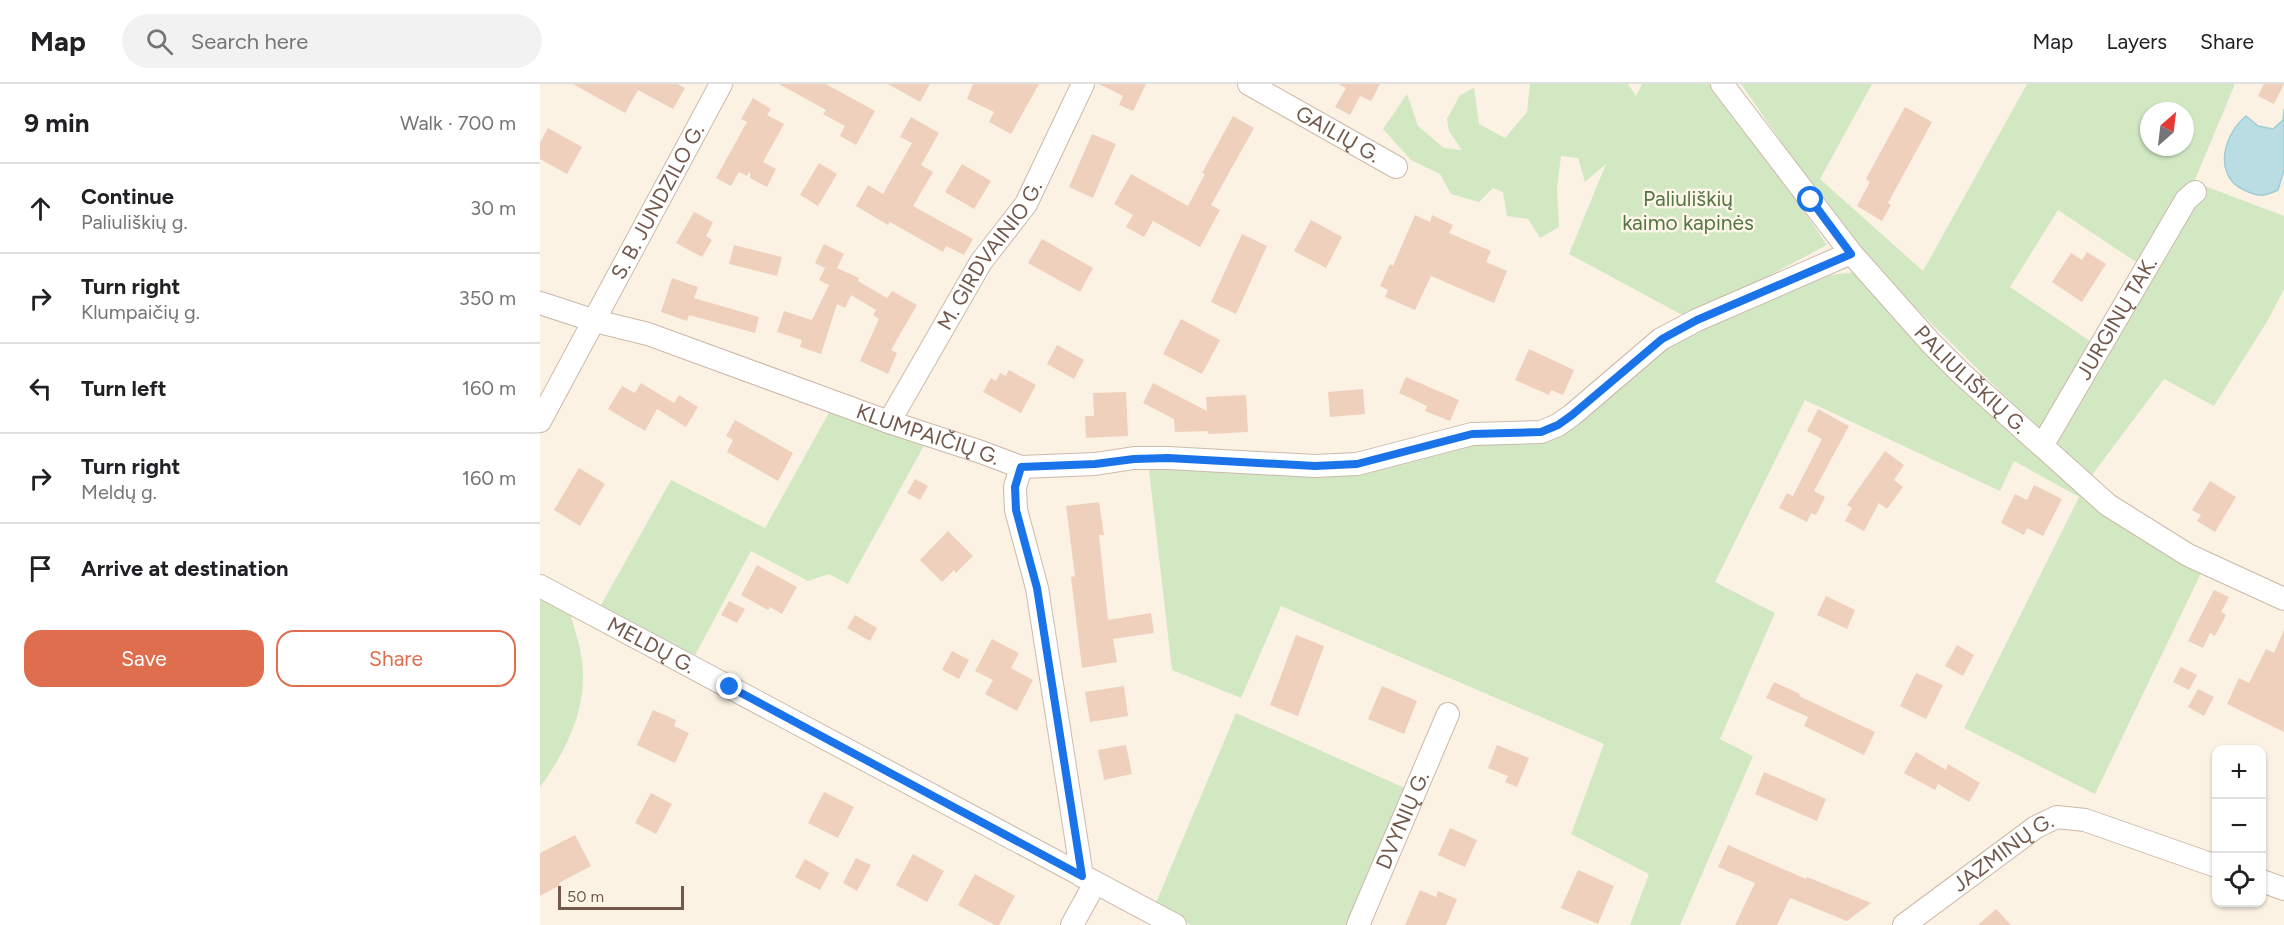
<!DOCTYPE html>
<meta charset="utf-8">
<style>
body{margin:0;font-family:Figtree,sans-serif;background:#f2f2f2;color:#202124}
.controls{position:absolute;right:18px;bottom:18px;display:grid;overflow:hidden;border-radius:12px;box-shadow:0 2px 4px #0004}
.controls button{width:54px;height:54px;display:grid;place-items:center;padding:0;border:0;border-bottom:2px solid #e0e0e0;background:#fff;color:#202124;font:30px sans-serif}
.compass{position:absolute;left:1600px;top:18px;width:54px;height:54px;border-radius:50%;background:#fff;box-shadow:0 2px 4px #0004;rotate:28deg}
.scale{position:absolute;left:18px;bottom:15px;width:126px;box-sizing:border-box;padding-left:6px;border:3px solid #72584b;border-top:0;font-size:16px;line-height:21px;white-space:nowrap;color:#72584b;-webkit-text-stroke:4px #fef6e9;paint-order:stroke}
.stop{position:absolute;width:18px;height:18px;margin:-14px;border:4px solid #1a73e8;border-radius:50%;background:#fff}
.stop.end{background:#1a73e8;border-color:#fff;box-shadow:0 2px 6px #0008}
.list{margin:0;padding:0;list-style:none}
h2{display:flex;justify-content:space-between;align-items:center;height:78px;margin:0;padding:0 24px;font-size:26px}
h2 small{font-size:20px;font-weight:400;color:#757577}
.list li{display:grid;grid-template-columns:39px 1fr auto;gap:18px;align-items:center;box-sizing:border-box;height:90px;padding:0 24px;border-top:2px solid #e0e0e0}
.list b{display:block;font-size:22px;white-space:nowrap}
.list p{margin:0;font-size:20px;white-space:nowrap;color:#757577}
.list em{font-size:20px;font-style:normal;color:#757577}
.actions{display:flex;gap:12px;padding:18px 24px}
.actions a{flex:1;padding:14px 0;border:2px solid #df6e4e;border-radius:18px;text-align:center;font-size:21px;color:#df6e4e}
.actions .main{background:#df6e4e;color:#fff}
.icon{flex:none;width:33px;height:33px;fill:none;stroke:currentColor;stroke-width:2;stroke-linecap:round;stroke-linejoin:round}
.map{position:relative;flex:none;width:1744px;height:841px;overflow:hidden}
header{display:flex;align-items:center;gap:36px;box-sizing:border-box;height:84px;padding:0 30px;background:#fff;border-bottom:2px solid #e0e0e0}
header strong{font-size:28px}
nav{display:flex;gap:33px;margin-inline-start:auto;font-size:21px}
.search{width:420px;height:54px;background:#f2f2f2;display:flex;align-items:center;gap:15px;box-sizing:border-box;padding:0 21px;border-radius:33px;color:#757577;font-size:22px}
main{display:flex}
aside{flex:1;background:#fff}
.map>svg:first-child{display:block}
.green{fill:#d2e8c3;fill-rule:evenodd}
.water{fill:#b9dde3;stroke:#a0cdd5;stroke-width:1.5}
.building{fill:#efd0bc}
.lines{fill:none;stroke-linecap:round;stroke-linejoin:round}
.minor-casing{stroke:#ccb9aa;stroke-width:24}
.minor{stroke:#fff;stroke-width:22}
.route{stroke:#1a73e8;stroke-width:8}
.labels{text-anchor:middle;stroke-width:5;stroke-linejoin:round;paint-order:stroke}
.street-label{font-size:21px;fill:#72584b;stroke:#fef6e9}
.park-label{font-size:21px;fill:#537743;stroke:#fef6e9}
</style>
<header>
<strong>Map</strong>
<div class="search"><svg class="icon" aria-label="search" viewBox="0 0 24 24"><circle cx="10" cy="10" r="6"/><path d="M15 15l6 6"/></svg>Search here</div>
<nav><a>Map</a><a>Layers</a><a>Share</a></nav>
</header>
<main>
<aside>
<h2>9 min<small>Walk · 700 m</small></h2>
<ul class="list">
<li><svg class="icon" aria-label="ahead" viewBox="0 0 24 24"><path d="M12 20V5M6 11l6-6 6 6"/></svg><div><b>Continue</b><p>Paliuliškių g.</p></div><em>30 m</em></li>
<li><svg class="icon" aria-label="right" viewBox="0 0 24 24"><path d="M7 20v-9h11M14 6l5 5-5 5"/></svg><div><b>Turn right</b><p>Klumpaičių g.</p></div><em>350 m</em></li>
<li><svg class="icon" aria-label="left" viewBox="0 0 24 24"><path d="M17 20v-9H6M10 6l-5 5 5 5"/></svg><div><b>Turn left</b></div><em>160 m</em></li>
<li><svg class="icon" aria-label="right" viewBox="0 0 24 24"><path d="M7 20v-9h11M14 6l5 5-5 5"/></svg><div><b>Turn right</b><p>Meldų g.</p></div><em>160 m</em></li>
<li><svg class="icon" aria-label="arrive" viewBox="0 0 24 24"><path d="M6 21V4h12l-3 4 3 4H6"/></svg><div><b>Arrive at destination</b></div></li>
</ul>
<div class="actions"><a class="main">Save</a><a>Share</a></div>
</aside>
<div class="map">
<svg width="1744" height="841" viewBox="0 0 1744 841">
<rect width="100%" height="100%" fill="#fbf2e3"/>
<g class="green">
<path d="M990 0H1088L1096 12 1102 0H1176L1287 161 1148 234 1029 170 1066 80 1045 98 1038 74 1021 72 1017 104 1019 143 1000 154 988 135 967 132 963 108 953 104 939 118 911 110 900 90 871 76 843 45 867 10 878 42 904 64 922 66 909 47 907 35 920 11 934 4 939 40 965 54 987 28Z"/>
<path d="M1201 0H1332L1280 95 1383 187 1487 0H1695L1654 98 1744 132V205L1728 236 1674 322 1624 295 1549 395 1315 164ZM1609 27H1645V63H1609ZM1518 126 1599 180 1553 259 1470 203Z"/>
<path d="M1317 188 1402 283 1662 487 1555 710 1424 644 1539 413 1474 377 1460 407 1265 316 1175 498 1235 529 1180 655 1213 672 1140 841H1090L1109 790 1031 750 1064 660 741 522 701 614 632 586 608 378 710 385 992 354 1122 263 1254 201 1290 191Z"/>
<path d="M291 325 386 358 308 500 289 490 268 497 211 467 154 573 60 523 131 396 225 444Z"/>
<path d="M0 509 29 525C33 540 38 555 41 570 50 619 28 665 0 703Z"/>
<path d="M696 629 867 705 812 841H651L615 821Z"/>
</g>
<path class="water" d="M1744 25V86L1738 106C1723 113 1717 113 1702 105 1673 90 1684 50 1706 32L1718 42 1733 45 1743 36Z"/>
<g class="building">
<path d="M33 0H137L145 4 133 25 98 6 85 29Z"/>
<path d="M239 0H286L335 27 316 61 300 52 305 42 283 30 286 26Z"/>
<path d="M348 0H390L380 18Z"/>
<path d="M433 0H499L471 50 449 38 454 28 427 15Z"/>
<path d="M559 0H606L593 27 579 21 583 12Z"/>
<path d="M798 0H840L831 17 820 12 810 31 795 23 806 4Z"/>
<path d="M1724 0H1744L1734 20 1718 12Z"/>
<path d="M213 14 231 25 227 31 244 40 223 78 236 85 227 103 210 94V87L207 92 199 88 191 102 176 94 207 38 201 35Z"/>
<path d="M1365 23 1392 38 1348 119 1351 121 1342 137 1317 122 1330 98 1326 95Z"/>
<path d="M693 32 714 44 671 121 680 126 660 163 613 137 604 153 586 143 593 131 574 120 591 90 648 122 665 90 662 89Z"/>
<path d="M371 33 399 49 381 81 393 88 373 122 433 155 424 171 406 162 403 168 350 138 348 141 316 122 328 101 343 110 372 59 360 53Z"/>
<path d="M8 44 42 63 27 90 0 75V59Z"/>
<path d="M552 50 576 60 553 114 529 103Z"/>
<path d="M279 79 297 90 278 122 260 111Z"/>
<path d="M422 80 451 97 434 125 405 108Z"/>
<path d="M154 128 173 138 166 152 172 156 162 173 136 159Z"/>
<path d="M875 131 890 138 892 131 913 141 909 149 951 167 946 178 967 187 954 219 891 192 875 226 845 213 848 206 840 202 850 180 853 182Z"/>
<path d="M771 136 802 153 786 184 754 167Z"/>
<path d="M702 150 727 162 696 230 671 218Z"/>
<path d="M502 155 553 184 540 208 488 179Z"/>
<path d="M284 160 304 170 297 184 319 194 318 197 347 214 352 207 377 221 351 266 357 269 348 290 320 277 339 235 333 231 336 226 311 211 305 224 297 220 281 270 260 263 262 256 237 248 244 227 272 236 289 201 279 196 285 184 275 179Z"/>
<path d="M194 161 242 173 237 192 189 180Z"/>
<path d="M1547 168 1566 180 1542 218 1512 198 1531 169 1542 176Z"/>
<path d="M132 194 158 203 154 214 219 233 215 249 149 231 147 237 121 228Z"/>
<path d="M641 235 680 256 662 290 623 270Z"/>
<path d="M517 261 544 276 534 295 507 280Z"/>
<path d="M989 265 1034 286 1023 311 1011 306 1009 311 975 296Z"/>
<path d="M469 286 496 301 481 329 443 308 451 294 456 297 460 289 466 292Z"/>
<path d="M866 293 919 316 910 337 885 327 887 322 859 309Z"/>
<path d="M101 299 134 319 139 311 158 323 146 343 117 325 105 347 68 325 82 302 95 309Z"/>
<path d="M613 299 667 327 666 313 706 311 708 348 668 350V347L635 348 634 335 603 319Z"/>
<path d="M823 305 825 330 790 333 788 308Z"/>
<path d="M586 308 588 352 546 354 545 332H554L553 309Z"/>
<path d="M1278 325 1309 342 1274 407 1285 413 1276 431 1271 429 1267 438 1239 424 1247 409 1253 412 1282 355 1267 347Z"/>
<path d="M195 336 253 369 238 397 187 368 193 356 186 352Z"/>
<path d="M1345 367 1364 381 1354 396 1363 403 1347 425 1339 419 1324 447 1305 437 1312 424 1307 421Z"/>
<path d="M39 384 65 400 40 442 14 426Z"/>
<path d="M375 395 388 402 380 416 367 409Z"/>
<path d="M1670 397 1696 413 1675 448 1657 437 1661 431 1652 426Z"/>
<path d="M1494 401 1522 415 1503 452 1487 444 1484 451 1461 439 1475 410 1487 416Z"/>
<path d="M559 418 564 451H559L568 536 611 529 614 549 573 555 577 578 542 584 531 493 535 492 526 422Z"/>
<path d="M408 447 433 472 416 489 414 486 402 498 380 476Z"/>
<path d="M217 481 257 503 242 530 230 523 228 526 201 511Z"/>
<path d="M1674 506 1689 513 1681 528 1686 531 1675 552 1670 549 1663 564 1648 557Z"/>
<path d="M1286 512 1315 526 1307 545 1277 531Z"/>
<path d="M189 517 205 525 197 539 181 531Z"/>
<path d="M315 531 337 544 330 557 307 544Z"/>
<path d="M1744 546V648L1687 620 1699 594 1709 599 1726 565 1734 569Z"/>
<path d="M756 551 784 562 758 632 730 621Z"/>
<path d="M452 555 479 569 471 584 493 596 477 627 445 610 453 596 435 587Z"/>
<path d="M1417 561 1434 571 1423 592 1405 582Z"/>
<path d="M412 567 429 576 419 595 402 586Z"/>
<path d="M1641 583 1657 591 1649 606 1633 598Z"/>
<path d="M1376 589 1403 601 1386 635 1360 622Z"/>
<path d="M1234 598 1260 610 1259 612 1335 648 1324 671 1264 642 1268 633 1226 614Z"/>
<path d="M584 602 588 632 550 638 545 608Z"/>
<path d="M842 602 877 617 864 650 828 635Z"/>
<path d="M1658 605 1674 613 1664 632 1648 623Z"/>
<path d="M113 626 136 636 134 642 149 649 135 679 97 661Z"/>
<path d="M586 661 592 690 564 696 558 666Z"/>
<path d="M957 661 989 674 977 703 965 698 968 692 948 684Z"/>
<path d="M1376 668 1406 686 1408 680 1440 699 1429 718 1398 700 1395 706 1364 689Z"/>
<path d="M1224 688 1286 715 1277 737 1215 710Z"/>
<path d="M284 708 314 723 298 754 268 739Z"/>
<path d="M111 709 132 720 116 750 95 739Z"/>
<path d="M910 744 937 756 925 783 898 771Z"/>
<path d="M35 751 51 782 19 799 20 801 0 812V769Z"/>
<path d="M1188 761 1266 795 1267 793 1331 819 1307 837 1250 814 1237 841H1195L1215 799 1178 783Z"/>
<path d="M373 770 404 787 387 818 356 801Z"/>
<path d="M316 774 331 781 317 807 303 799Z"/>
<path d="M265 775 289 789 280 806 255 793Z"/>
<path d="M1038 786 1074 802 1058 840 1021 824Z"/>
<path d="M435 790 475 812 459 841H455L418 821Z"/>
<path d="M880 806 896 813 898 807 917 815 906 841H865Z"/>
<path d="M1456 825 1471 841H1438Z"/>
</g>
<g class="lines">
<g class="minor-casing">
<g id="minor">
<path id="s1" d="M709 0 856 83"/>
<path id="s2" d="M1182 0 1311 169 1391 259 1422 290 1568 421 1648 471 1744 515"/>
<path id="s3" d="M0 219 55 237 108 250 349 338 441 368 481 383 555 380 594 374H628L775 382 817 380 932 350 1001 348 1018 341 1032 331 1121 255 1157 236 1311 169"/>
<path id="s4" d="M0 337 181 0"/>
<path id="s5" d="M349 338 441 178 486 120 543 0"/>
<path id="s6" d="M1502 362 1646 116 1655 108"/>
<path d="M481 383 475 403 476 426 497 504 542 792"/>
<path id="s7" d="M0 502 635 841"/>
<path d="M1722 797 1744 805"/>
<path d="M532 841 555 799"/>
<path id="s8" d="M818 841 908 630"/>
<path id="s9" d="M1364 841 1496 743 1517 733 1545 736 1676 782"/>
</g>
</g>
<use href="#minor" class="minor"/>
</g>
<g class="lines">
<path class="route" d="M190 603 542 792 497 504 476 426 475 403 481 383 555 380 594 375 628 374 775 382 817 380 932 350 1001 348 1018 341 1032 331 1122 255 1157 236 1311 170 1271 116"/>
</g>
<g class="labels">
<g class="street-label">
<text dy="7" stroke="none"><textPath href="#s1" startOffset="102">GAILIŲ G.</textPath></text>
<text dy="7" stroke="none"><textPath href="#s4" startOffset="249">S. B. JUNDZILO G.</textPath></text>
<text dy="7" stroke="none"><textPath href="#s5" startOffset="195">M. GIRDVAINIO G.</textPath></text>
<text dy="7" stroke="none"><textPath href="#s6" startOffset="148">JURGINŲ TAK.</textPath></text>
<text dy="7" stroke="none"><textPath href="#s2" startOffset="387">PALIULIŠKIŲ G.</textPath></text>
<text dy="7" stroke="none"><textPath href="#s3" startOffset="410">KLUMPAIČIŲ G.</textPath></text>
<text dy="7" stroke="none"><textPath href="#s7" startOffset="126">MELDŲ G.</textPath></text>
<text dy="7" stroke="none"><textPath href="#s8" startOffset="114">DVYNIŲ G.</textPath></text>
<text dy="7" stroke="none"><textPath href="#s9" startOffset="123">JAZMINŲ G.</textPath></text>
</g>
<g class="park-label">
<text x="1148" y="122">Paliuliškių<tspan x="1148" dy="24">kaimo kapinės</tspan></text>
</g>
</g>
</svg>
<div class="controls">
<button>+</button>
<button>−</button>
<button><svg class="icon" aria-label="locate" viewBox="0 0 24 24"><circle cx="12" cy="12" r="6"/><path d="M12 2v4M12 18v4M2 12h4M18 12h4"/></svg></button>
</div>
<svg class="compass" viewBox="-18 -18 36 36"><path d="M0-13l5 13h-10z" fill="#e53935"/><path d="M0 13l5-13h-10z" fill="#757577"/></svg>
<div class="scale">50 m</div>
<div class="stop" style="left:1271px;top:116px"></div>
<div class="stop end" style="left:190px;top:603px"></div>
</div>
</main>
